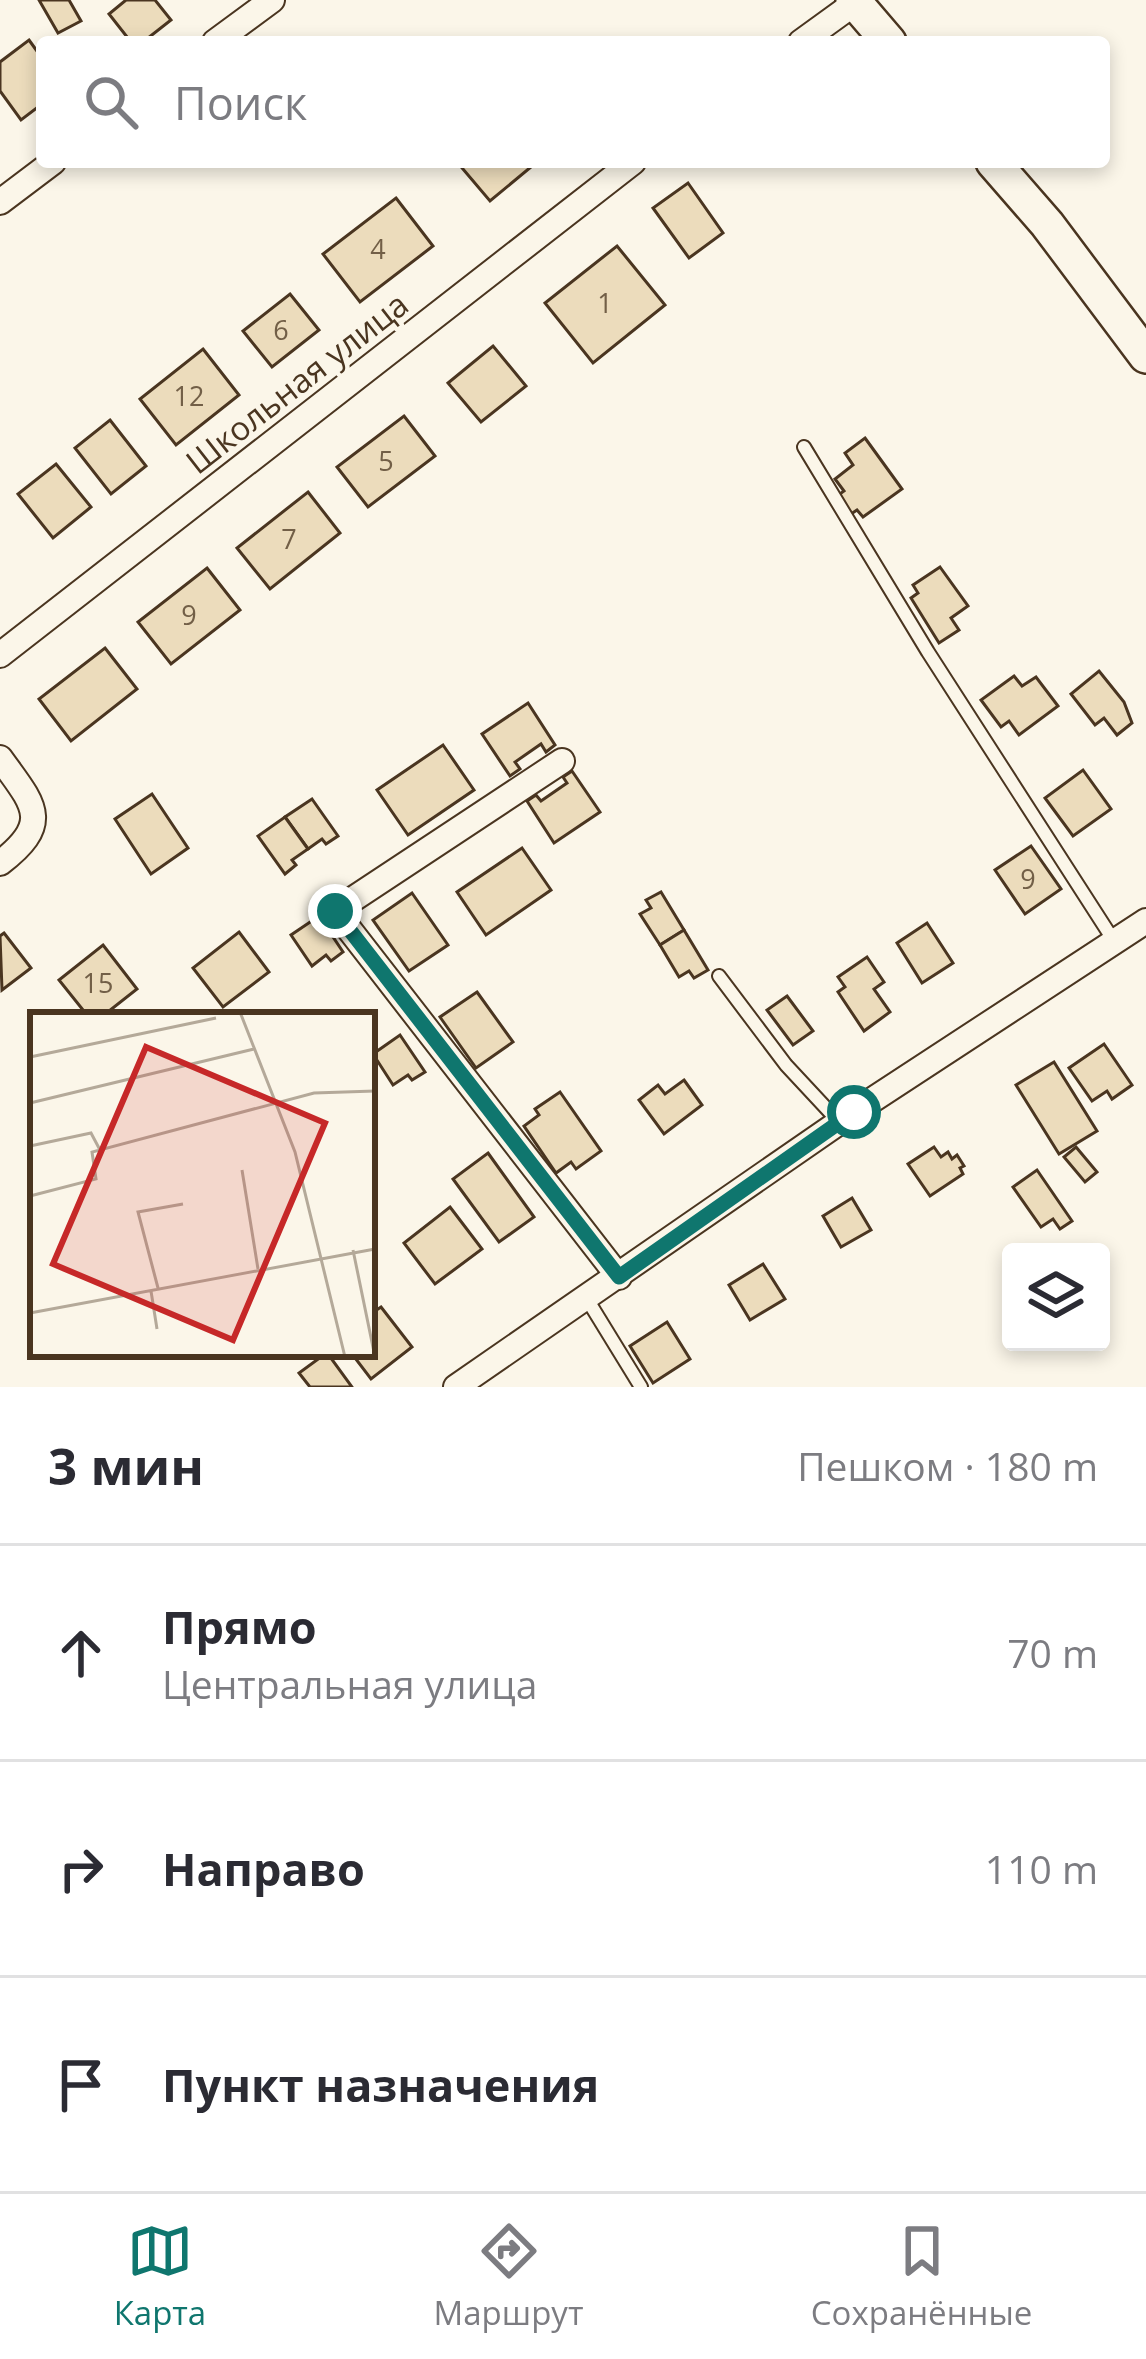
<!DOCTYPE html>
<html lang="ru">
<meta charset="utf-8">
<style>
body{margin:0;font-family:"Open Sans",sans-serif;background:#f2f2f3;color:#2b2b33}
.controls{position:absolute;right:36px;bottom:36px;display:grid;overflow:hidden;border-radius:12px;box-shadow:0 6px 18px #0003}
.controls button{width:108px;height:108px;display:grid;place-items:center;padding:0;border:0;border-bottom:3px solid #e1e1e2;background:#fff;color:#2b2b33;font:60px sans-serif}
.stop{position:absolute;width:36px;height:36px;margin:-27px;border:9px solid #0f766e;border-radius:50%;background:#fff}
.stop.end{background:#0f766e;border-color:#fff;box-shadow:0 3px 12px #0008}
.list{margin:0;padding:0;list-style:none}
h2{display:flex;justify-content:space-between;align-items:center;height:156px;margin:0;padding:0 48px;font-size:51px}
h2 small{font-size:39px;font-weight:400;color:#7c7c81}
.list li{display:grid;grid-template-columns:78px 1fr auto;gap:36px;align-items:center;box-sizing:border-box;height:216px;padding:0 48px;border-top:3px solid #e1e1e2}
.list b{display:block;font-size:45px;white-space:nowrap}
.list p{margin:0;font-size:39px;white-space:nowrap;color:#7c7c81}
.list em{font-size:39px;font-style:normal;color:#7c7c81}
.icon{flex:none;width:66px;height:66px;fill:none;stroke:currentColor;stroke-width:2;stroke-linecap:round;stroke-linejoin:round}
.map{position:relative;flex:none;width:1146px;height:1387px;overflow:hidden}
.search{position:absolute;background:#fff;box-shadow:0 6px 18px #0003;left:36px;right:36px;top:36px;height:132px;display:flex;align-items:center;gap:30px;box-sizing:border-box;padding:0 42px;border-radius:12px;color:#7c7c81;font-size:45px}
.sheet{height:804px;background:#fff}
nav{display:flex;justify-content:space-around;align-items:center;box-sizing:border-box;height:168px;border-top:3px solid #e1e1e2;background:#fff;font-size:33px;color:#7c7c81}
nav a{display:grid;justify-items:center;gap:6px}
nav .on{color:#0f766e}
.map>svg:first-child{display:block}
.building{fill:#ecdcbc;stroke:#4a3520;stroke-width:3}
.lines{fill:none;stroke-linecap:round;stroke-linejoin:round}
.service-casing{stroke:#4a3520;stroke-width:16}
.minor-casing{stroke:#4a3520;stroke-width:28}
.secondary-casing{stroke:#4a3520;stroke-width:38}
.service{stroke:#fbf6e9;stroke-width:12}
.minor{stroke:#fbf6e9;stroke-width:24}
.secondary{stroke:#fbf6e9;stroke-width:33}
.route{stroke:#0f766e;stroke-width:15}
.labels{text-anchor:middle;stroke-width:9;stroke-linejoin:round;paint-order:stroke}
.number-label{font-size:27px;fill:#725f47}
.street-label{font-size:33px;fill:#4a3520;stroke:#fbf6e9}
.inset-road{fill:none;stroke:#b4a999;stroke-width:3}
.view{fill:#c62828;fill-opacity:0.15;stroke:#c62828;stroke-width:6}
.inset-edge{fill:none;stroke:#4a3520;stroke-width:6}
</style>
<div class="map">
<svg width="1146" height="1387" viewBox="0 0 1146 1387">
<rect width="100%" height="100%" fill="#fbf6e9"/>
<g class="building">
<path d="M39 0H69L81 21 58 33Z"/>
<path d="M126 0H155L171 20 143 42H131L109 14Z"/>
<path d="M29 40 42 58V104L21 120 0 91V62Z"/>
<path d="M457 162H537L490 201Z"/>
<path d="M688 183 723 233 689 258 653 208Z"/>
<path d="M396 198 433 246 360 302 323 254Z"/>
<path d="M617 246 665 305 593 363 545 303Z"/>
<path d="M290 294 319 330 272 367 243 331Z"/>
<path d="M493 346 526 386 481 422 448 383Z"/>
<path d="M203 349 239 395 176 445 140 399Z"/>
<path d="M404 416 435 456 368 507 337 467Z"/>
<path d="M110 420 146 466 111 494 75 448Z"/>
<path d="M865 438 902 489 863 517 857 510 851 514 837 496 844 491 835 479 853 465 845 453Z"/>
<path d="M56 464 91 507 53 538 18 494Z"/>
<path d="M308 492 340 533 270 589 237 548Z"/>
<path d="M940 567 968 606 951 618 959 630 939 643 911 598 918 593 913 585Z"/>
<path d="M207 568 240 610 171 664 138 622Z"/>
<path d="M105 648 137 689 71 741 39 699Z"/>
<path d="M1099 671 1124 702 1132 723 1117 735 1104 718 1095 725 1071 694Z"/>
<path d="M1014 676 1022 686 1036 677 1058 706 1019 735 1009 721 1001 727 981 700Z"/>
<path d="M528 703 555 745 546 752 541 744 515 762 520 769 510 776 482 734Z"/>
<path d="M443 745 474 790 408 835 377 790Z"/>
<path d="M1083 770 1111 809 1073 836 1045 798Z"/>
<path d="M572 771 600 812 554 843 527 801 536 795 541 801 567 783 563 777Z"/>
<path d="M152 794 188 848 151 874 115 819Z"/>
<path d="M312 799 338 836 326 844 322 839 308 849 285 817Z"/>
<path d="M285 817 308 849 292 860 296 865 285 874 258 836Z"/>
<path d="M1031 846 1061 889 1025 914 995 870Z"/>
<path d="M522 848 551 890 486 935 457 892Z"/>
<path d="M661 892 684 930 660 945 640 914 651 908 646 900Z"/>
<path d="M412 893 448 945 409 971 373 920Z"/>
<path d="M319 916 343 952 331 961 326 955 312 966 291 935Z"/>
<path d="M927 923 953 963 922 983 897 943Z"/>
<path d="M684 930 708 970 694 978 689 971 679 977 660 945Z"/>
<path d="M239 932 269 972 223 1007 193 968Z"/>
<path d="M4 933 31 968 2 990 0 936Z"/>
<path d="M103 945 137 989 104 1015H87L59 980Z"/>
<path d="M867 957 884 982 874 989 890 1012 864 1031 838 992 845 987 838 977Z"/>
<path d="M477 992 513 1042 476 1068 440 1017Z"/>
<path d="M787 996 813 1031 793 1045 767 1010Z"/>
<path d="M400 1035 425 1072 412 1080 408 1075 393 1085 373 1054Z"/>
<path d="M1104 1044 1132 1085 1112 1099 1107 1091 1092 1101 1069 1068Z"/>
<path d="M1054 1062 1097 1131 1059 1154 1016 1085Z"/>
<path d="M684 1080 702 1105 664 1134 639 1100 658 1085 665 1094Z"/>
<path d="M560 1092 601 1151 576 1169 571 1162 556 1173 524 1126 539 1115 535 1109Z"/>
<path d="M934 1147 941 1157 948 1152 952 1159 957 1155 964 1166 960 1168 963 1174 930 1196 908 1164Z"/>
<path d="M1076 1147 1097 1172 1085 1182 1064 1157Z"/>
<path d="M488 1153 534 1217 499 1242 453 1179Z"/>
<path d="M1037 1170 1072 1221 1060 1229 1053 1219 1041 1227 1013 1187Z"/>
<path d="M852 1198 871 1230 841 1247 823 1216Z"/>
<path d="M450 1207 482 1249 435 1284 404 1243Z"/>
<path d="M763 1264 785 1299 750 1320 729 1285Z"/>
<path d="M381 1307 412 1347 371 1379 352 1354H372V1313Z"/>
<path d="M667 1322 690 1359 653 1383 630 1346Z"/>
<path d="M325 1354H328L352 1387H310L299 1373Z"/>
</g>
<g class="lines">
<g class="service-casing">
<g id="service">
<path d="M804 447 928 652 1114 941"/>
<path d="M719 976 786 1065 840 1123"/>
<path d="M587 1299 641 1387"/>
</g>
</g>
<g class="minor-casing">
<g id="minor">
<path d="M215 42 272 0"/>
<path d="M801 42 859 0"/>
<path d="M0 202 53 162"/>
<path d="M0 655 633 162"/>
<path d="M0 758C33 804 54 822 0 863"/>
<path d="M562 761 335 911 619 1277"/>
<path d="M456 1387 854 1112 1146 921"/>
</g>
</g>
<g class="secondary-casing">
<g id="secondary">
<path d="M853 0 889 42"/>
<path d="M993 162 1047 224 1146 356"/>
</g>
</g>
<use href="#service" class="service"/>
<use href="#minor" class="minor"/>
<use href="#secondary" class="secondary"/>
</g>
<g class="lines">
<path class="route" d="M335 911 619 1277 854 1112"/>
</g>
<g class="labels">
<g class="number-label">
<text x="378" y="259">4</text>
<text x="605" y="313">1</text>
<text x="281" y="340">6</text>
<text x="189" y="406">12</text>
<text x="386" y="471">5</text>
<text x="289" y="549">7</text>
<text x="189" y="625">9</text>
<text x="1028" y="889">9</text>
<text x="98" y="993">15</text>
</g>
<g class="street-label">
<text transform="translate(297 383) rotate(-38)" y="12">Школьная улица</text>
</g>
</g>
<g transform="translate(30 1012)">
<rect width="345" height="345" fill="#fbf6e9"/>
<path class="inset-road" d="M210 0 265 140 315 345M0 45 186 6M0 91 224 37M0 134 61 121 70 138M212 158 228 257M0 184 66 167 62 140 284 81 345 79M323 238 345 345M128 276 108 200 153 192M121 279 127 317M0 301 345 237"/>
<path class="view" d="M116 35 295 111 203 328 23 252Z"/>
<rect width="345" height="345" class="inset-edge"/>
</g>
</svg>
<div class="controls">
<button><svg class="icon" aria-label="layers" viewBox="0 0 24 24"><path d="M12 4l9 5-9 5-9-5zM3 14l9 5 9-5"/></svg></button>
</div>
<div class="stop" style="left:854px;top:1112px"></div>
<div class="stop end" style="left:335px;top:911px"></div>
<div class="search"><svg class="icon" aria-label="search" viewBox="0 0 24 24"><circle cx="10" cy="10" r="6"/><path d="M15 15l6 6"/></svg>Поиск</div>
</div>
<section class="sheet">
<h2>3 мин<small>Пешком · 180 m</small></h2>
<ul class="list">
<li><svg class="icon" aria-label="ahead" viewBox="0 0 24 24"><path d="M12 20V5M6 11l6-6 6 6"/></svg><div><b>Прямо</b><p>Центральная улица</p></div><em>70 m</em></li>
<li><svg class="icon" aria-label="right" viewBox="0 0 24 24"><path d="M7 20v-9h11M14 6l5 5-5 5"/></svg><div><b>Направо</b></div><em>110 m</em></li>
<li><svg class="icon" aria-label="arrive" viewBox="0 0 24 24"><path d="M6 21V4h12l-3 4 3 4H6"/></svg><div><b>Пункт назначения</b></div></li>
</ul>
</section>
<nav>
<a class="on"><svg class="icon" aria-label="map" viewBox="0 0 24 24"><path d="M3 6l6-2 6 2 6-2v14l-6 2-6-2-6 2zM9 4v14M15 6v14"/></svg>Карта</a>
<a><svg class="icon" aria-label="directions" viewBox="0 0 24 24"><path d="M12 3l9 9-9 9-9-9zM9 14v-3h6M13 9l2 2-2 2"/></svg>Маршрут</a>
<a><svg class="icon" aria-label="saved" viewBox="0 0 24 24"><path d="M7 4h10v16l-5-4-5 4z"/></svg>Сохранённые</a>
</nav>
